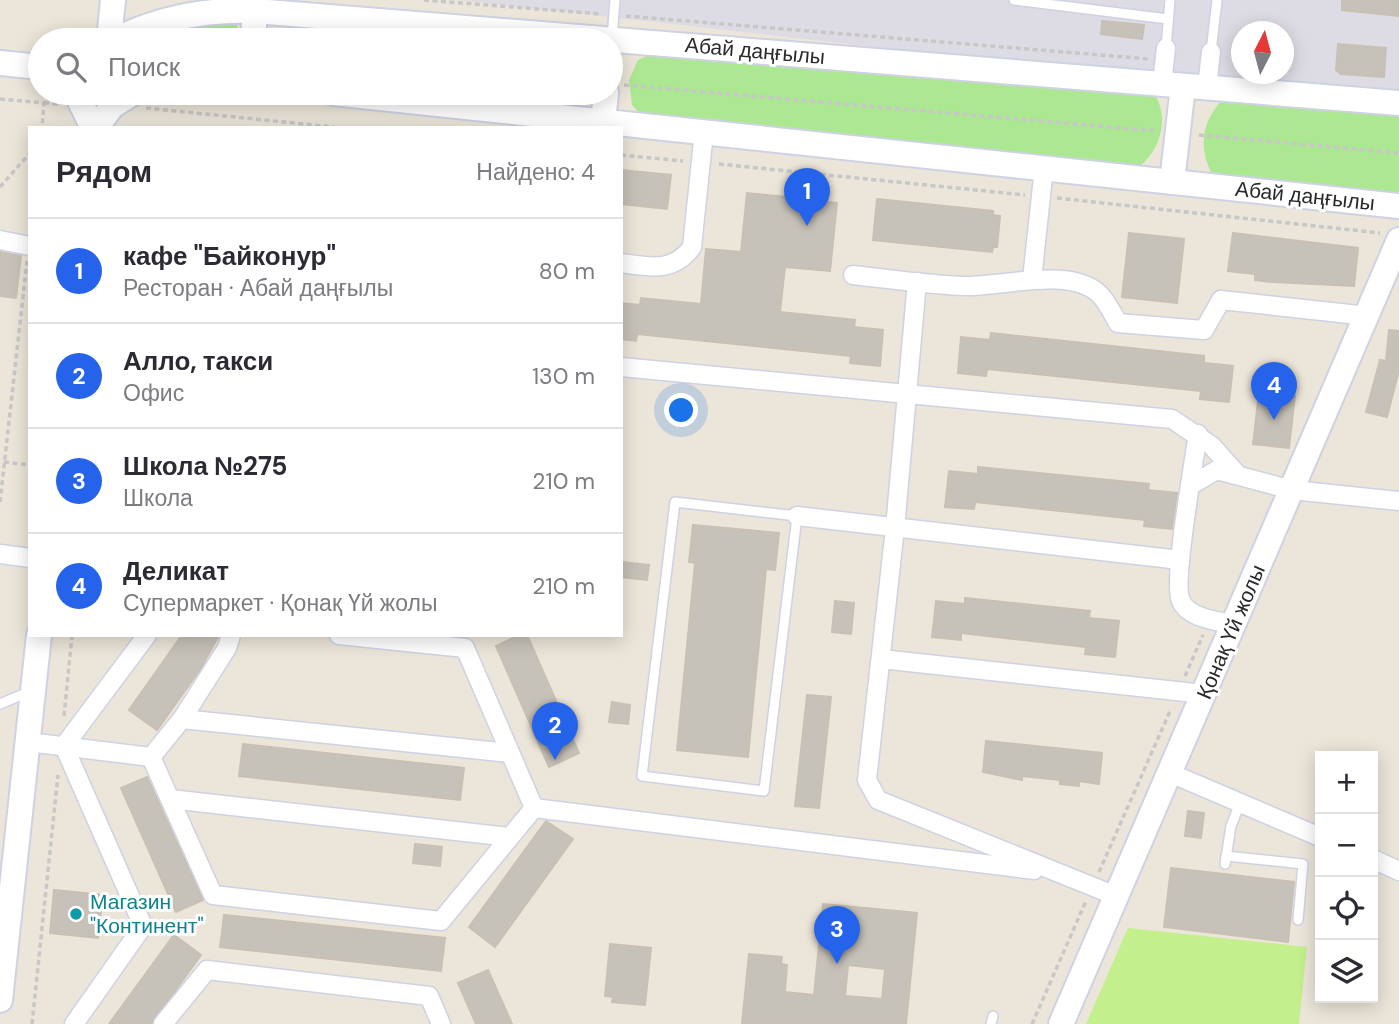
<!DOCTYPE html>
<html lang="ru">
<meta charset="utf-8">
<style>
body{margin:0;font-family:"DM Sans",sans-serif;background:#f2f2f3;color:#2b2b33}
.controls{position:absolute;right:21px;bottom:21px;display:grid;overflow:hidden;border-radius:0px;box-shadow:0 4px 18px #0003}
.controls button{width:63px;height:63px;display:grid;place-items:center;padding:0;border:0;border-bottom:2px solid #e1e1e2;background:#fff;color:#2b2b33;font:35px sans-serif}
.compass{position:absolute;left:1231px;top:21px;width:63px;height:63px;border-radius:50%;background:#fff;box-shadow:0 4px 18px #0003;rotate:6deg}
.you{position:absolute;left:682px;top:411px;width:24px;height:24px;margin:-18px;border:5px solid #fff;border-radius:50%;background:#1a73e8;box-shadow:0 0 0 10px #1a73e833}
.badge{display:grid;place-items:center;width:46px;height:46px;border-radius:50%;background:#2563eb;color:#fff;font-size:23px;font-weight:700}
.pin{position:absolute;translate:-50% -58px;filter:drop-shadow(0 2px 4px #0008)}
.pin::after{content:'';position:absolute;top:37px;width:24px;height:21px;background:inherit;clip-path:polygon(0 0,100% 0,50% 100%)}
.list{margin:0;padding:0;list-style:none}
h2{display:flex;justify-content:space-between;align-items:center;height:91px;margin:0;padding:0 28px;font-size:30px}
h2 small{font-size:23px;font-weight:400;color:#7c7c81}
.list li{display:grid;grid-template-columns:46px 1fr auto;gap:21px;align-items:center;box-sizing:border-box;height:105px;padding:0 28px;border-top:2px solid #e1e1e2}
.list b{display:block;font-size:26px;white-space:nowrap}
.list p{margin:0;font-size:23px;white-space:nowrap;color:#7c7c81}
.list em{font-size:23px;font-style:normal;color:#7c7c81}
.icon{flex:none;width:38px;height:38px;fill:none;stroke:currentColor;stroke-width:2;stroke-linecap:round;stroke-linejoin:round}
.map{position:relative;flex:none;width:1399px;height:1024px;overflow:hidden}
.search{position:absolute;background:#fff;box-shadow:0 4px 18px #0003;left:28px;top:28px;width:595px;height:77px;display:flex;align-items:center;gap:18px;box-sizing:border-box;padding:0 24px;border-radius:38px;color:#7c7c81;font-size:26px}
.panel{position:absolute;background:#fff;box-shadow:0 4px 18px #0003;left:28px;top:126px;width:595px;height:511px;border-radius:0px}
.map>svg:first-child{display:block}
.industrial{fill:#dddbe4;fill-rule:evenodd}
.green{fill:#ace791}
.pitch{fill:#c3f08c}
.building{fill:#c7c2b9;stroke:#c8c1b3;stroke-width:2;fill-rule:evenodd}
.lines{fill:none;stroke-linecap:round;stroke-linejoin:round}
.lane-casing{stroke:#ced2e3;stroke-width:12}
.street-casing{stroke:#ced2e3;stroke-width:21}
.secondary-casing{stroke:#ced2e3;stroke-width:28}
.path{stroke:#c7c7c7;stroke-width:3.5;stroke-dasharray:5 3.5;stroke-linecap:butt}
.lane{stroke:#fff;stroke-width:9}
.street{stroke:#fff;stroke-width:18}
.secondary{stroke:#fff;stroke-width:24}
.culture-dot{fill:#0f9aa8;stroke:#fff;stroke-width:2.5}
.labels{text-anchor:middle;stroke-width:6;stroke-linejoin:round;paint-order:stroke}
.street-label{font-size:21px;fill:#292929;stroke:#fff}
.culture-label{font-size:21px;fill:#0d838f;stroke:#fff;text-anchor:start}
</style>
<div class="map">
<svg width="1399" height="1024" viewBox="0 0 1399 1024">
<rect width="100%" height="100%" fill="#ece5d9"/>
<path class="industrial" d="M460 0H1399V106ZM1242 32H1284V74H1242Z"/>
<g class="green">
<path d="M238 23 234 40H160L193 27Z"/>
<path d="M286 27 460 40H291Z"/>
<path d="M649 55 1155 95C1169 118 1161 149 1140 166L641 115 632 105 629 80 638 60Z"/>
<path d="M431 93H593L578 108Z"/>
<path d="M1222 100 1399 112V195L1213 176C1198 148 1201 123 1222 100Z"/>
</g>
<path class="pitch" d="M1128 928 1307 947 1299 1024H1086Z"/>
<g class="building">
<path d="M1342 0H1399V16L1342 10Z"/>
<path d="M1102 21 1144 25 1142 39 1101 34Z"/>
<path d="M1338 44 1386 48 1384 77 1341 74 1336 70Z"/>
<path d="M621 170 671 175 667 209 621 204Z"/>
<path d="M799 189 818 191 817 201 837 203 830 271 785 267 780 312 855 320 854 327 883 330 880 366 850 363 851 356 637 334 636 341 621 339V303L640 305 641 298 701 304 706 249 741 252 747 193 798 198Z"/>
<path d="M877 199 993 211V215L1000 216 997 247H993L992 252 873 240Z"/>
<path d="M1129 233 1184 239 1177 303 1122 297Z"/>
<path d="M1233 233 1358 248 1354 286 1272 282 1255 280V274L1228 271Z"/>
<path d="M0 252 21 256 16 298 0 296Z"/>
<path d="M1389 330 1399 331V370L1387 417 1366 412 1380 360 1386 361Z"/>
<path d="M991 333 1204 356V363L1233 366 1229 402 1200 399 1201 391 987 369 986 376 958 373 961 337 990 340Z"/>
<path d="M1259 392 1295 396 1289 448 1253 444Z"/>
<path d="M978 467 1149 484 1148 490 1177 493 1172 529 1144 526 1145 520 975 502 974 509 945 507 949 471 978 474Z"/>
<path d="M693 525 779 533 775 570 766 569 748 757 677 750 695 563 689 562Z"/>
<path d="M621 562 649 565 647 580 621 577Z"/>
<path d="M965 598 1090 611 1089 618 1119 621 1115 657 1085 654 1086 647 961 633V640L932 637 936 601 965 604Z"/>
<path d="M835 601 854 603 851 634 832 632Z"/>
<path d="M182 635H219L201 668 157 730 129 710Z"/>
<path d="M519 635H527L579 753 549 767 496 646Z"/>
<path d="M807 695 831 697 819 808 795 806Z"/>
<path d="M612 702 630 705 628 724 609 722Z"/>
<path d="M986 741 1102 753 1099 784 1079 781V786L1060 784V780L1022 776V780L983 772Z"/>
<path d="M243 744 464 768 460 800 239 776Z"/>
<path d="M147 777 203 900 176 912 121 788Z"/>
<path d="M1188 811 1204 813 1201 838 1185 836Z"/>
<path d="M546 821 573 839 495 947 469 927Z"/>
<path d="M415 844 442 847 440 866 413 863Z"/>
<path d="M1171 868 1294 882 1288 942 1164 927Z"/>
<path d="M54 890 103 895 98 938 50 933Z"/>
<path d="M823 904 917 913 906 1024H742L749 954 782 957 781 964 787 965 785 992 814 995ZM848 965 885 969 882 999 845 996Z"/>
<path d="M224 915 445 938 441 971 220 947Z"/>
<path d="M174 935 201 955 151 1024H109Z"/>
<path d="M610 944 651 948 645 1005 612 1002 613 997 605 996Z"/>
<path d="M488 970 512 1024H476L458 983Z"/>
</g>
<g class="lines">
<g class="lane-casing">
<g id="lane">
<path d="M1014 0 1168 19"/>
<path d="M612 38 615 0"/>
<path d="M1166 48 1170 0"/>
<path d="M1211 52 1217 0"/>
<path d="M675 502 797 516 764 791 642 776Z"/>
<path d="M0 704 31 691"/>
<path d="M1226 856 1303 864 1298 920"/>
<path d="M1225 864 1231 826 1240 803"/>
<path d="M991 1024 993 1016"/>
</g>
</g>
<g class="street-casing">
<g id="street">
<path d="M1162 84 1166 48"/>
<path d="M1207 87 1211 52"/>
<path d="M0 240 30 246"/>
<path d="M621 263C650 267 673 273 692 247L704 132"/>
<path d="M853 275C890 279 928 285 965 286 1002 287 1066 267 1097 292 1106 299 1112 313 1118 323L1204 330 1221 300 1368 316"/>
<path d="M1032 279 1044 168"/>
<path d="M917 282 895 528 867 780 878 800 1116 896"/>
<path d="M621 367 1172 419 1212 446 1236 473"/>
<path d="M1198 434C1194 461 1172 584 1181 601 1188 618 1219 622 1234 624"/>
<path d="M1191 485 1217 470 1292 490 1399 501"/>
<path d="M797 516 1180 560"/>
<path d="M0 554 30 558"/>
<path d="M339 635 465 648 534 808"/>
<path d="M881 659 1204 694"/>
<path d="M182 719 510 753"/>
<path d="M28 742 151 757"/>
<path d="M64 746 143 926 74 1024"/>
<path d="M64 746 147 635"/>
<path d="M151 757 213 895 441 921 534 808"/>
<path d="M151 757 182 719 227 648 231 635"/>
<path d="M1170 773 1320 837"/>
<path d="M170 799 510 837"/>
<path d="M534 808 1034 870"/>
<path d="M1373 859 1399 871"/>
<path d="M163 1024 207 970 429 996 441 1024"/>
</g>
</g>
<g class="secondary-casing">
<g id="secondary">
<path d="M109 40 113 0"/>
<path d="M115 40C159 18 206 9 255 11L1399 103"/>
<path d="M253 40 255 11"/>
<path d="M0 63 40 67"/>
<path d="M76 93 93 128"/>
<path d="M333 93 1399 206"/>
<path d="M603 121 606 93"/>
<path d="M96 128 112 106 133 93"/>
<path d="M1172 182 1183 86"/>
<path d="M0 1000 39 635"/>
<path d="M1061 1024 1399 240"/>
</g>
</g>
<g class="path">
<path d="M424 0 601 14"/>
<path d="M626 16 1149 59"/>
<path d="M624 85 1156 131"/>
<path d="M0 99 44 103 42 128"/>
<path d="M44 103 58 104"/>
<path d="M146 108 343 128"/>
<path d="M1199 135 1399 153"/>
<path d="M621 155 683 161"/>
<path d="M719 164 1025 195"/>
<path d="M0 187 30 153"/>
<path d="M1057 198 1380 233"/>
<path d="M4 462 30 465"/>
<path d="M0 502 27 261"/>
<path d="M1185 676 1203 635"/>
<path d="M64 716 72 635"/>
<path d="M1099 872 1171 709"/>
<path d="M32 1024 58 775"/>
<path d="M1032 1024 1086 901"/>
</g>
<use href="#lane" class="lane"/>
<use href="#street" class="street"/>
<use href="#secondary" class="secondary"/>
</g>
<circle class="culture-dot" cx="76" cy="914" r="7"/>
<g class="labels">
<g class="street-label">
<text transform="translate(755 51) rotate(5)" y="7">Абай даңғылы</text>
<text transform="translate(1305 196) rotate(6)" y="7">Абай даңғылы</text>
<text transform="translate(1231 632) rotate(-67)" y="7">Қонақ Үй жолы</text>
</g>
<g class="culture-label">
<text x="90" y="909">Магазин<tspan x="90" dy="24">"Континент"</tspan></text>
</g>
</g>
</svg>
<div class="controls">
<button>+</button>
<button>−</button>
<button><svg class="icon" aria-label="locate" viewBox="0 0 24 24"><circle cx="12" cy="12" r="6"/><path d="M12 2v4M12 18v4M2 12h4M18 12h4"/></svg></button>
<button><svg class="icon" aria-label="layers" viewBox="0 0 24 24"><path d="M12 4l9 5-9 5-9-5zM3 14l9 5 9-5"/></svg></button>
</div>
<svg class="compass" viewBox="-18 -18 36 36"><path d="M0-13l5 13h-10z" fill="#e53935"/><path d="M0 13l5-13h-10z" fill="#7c7c81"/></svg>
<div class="you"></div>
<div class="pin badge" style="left:807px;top:226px">1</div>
<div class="pin badge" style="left:555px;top:760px">2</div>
<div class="pin badge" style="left:837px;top:964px">3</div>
<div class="pin badge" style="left:1274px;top:420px">4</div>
<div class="search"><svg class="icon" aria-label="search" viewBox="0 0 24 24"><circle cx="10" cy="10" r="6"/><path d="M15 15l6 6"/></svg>Поиск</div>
<section class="panel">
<h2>Рядом<small>Найдено: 4</small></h2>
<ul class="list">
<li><span class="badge">1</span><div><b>кафе &quot;Байконур&quot;</b><p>Ресторан · Абай даңғылы</p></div><em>80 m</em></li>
<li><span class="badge">2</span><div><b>Алло, такси</b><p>Офис</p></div><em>130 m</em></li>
<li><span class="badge">3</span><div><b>Школа №275</b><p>Школа</p></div><em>210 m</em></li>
<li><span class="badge">4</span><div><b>Деликат</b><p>Супермаркет · Қонақ Үй жолы</p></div><em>210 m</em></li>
</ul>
</section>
</div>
